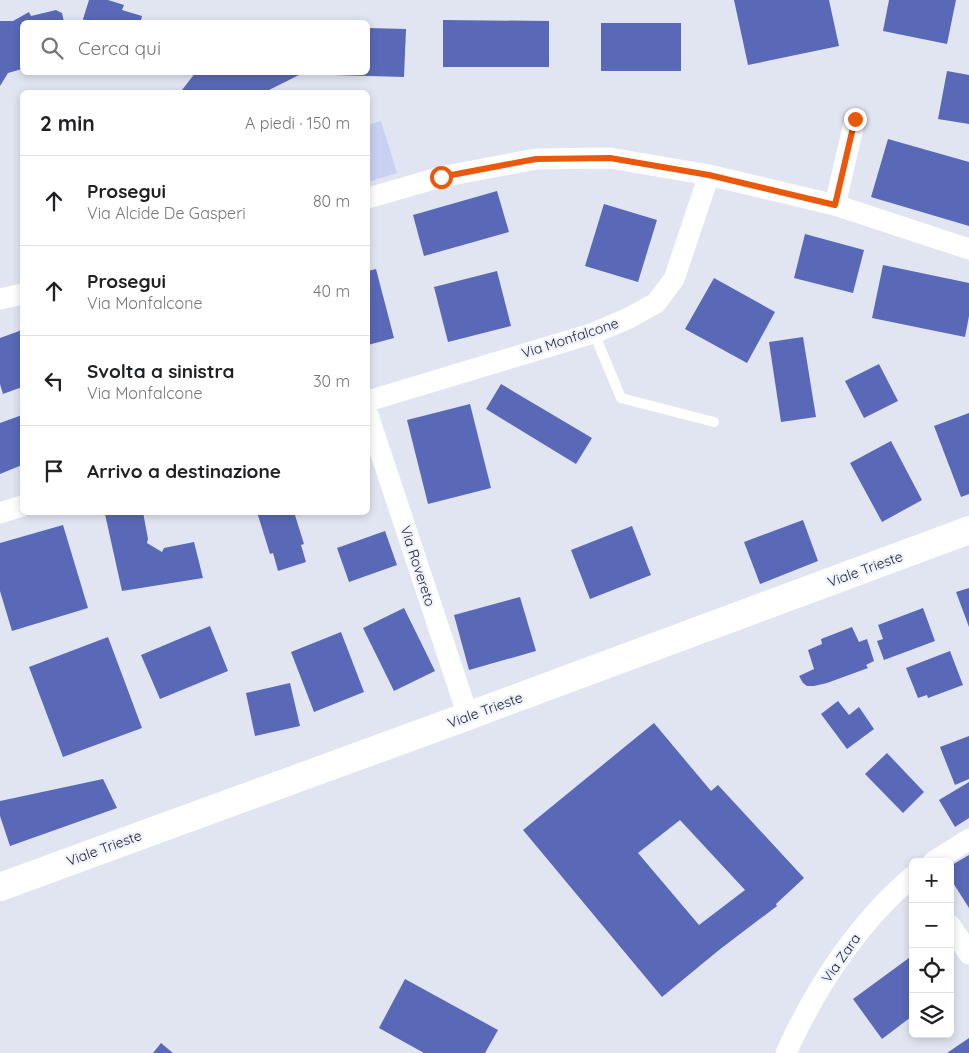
<!DOCTYPE html>
<html lang="it">
<meta charset="utf-8">
<style>
body{margin:0;font-family:Quicksand,sans-serif;background:#f6f6f6;color:#202124}
.controls{position:absolute;right:15px;bottom:15px;display:grid;overflow:hidden;border-radius:8px;box-shadow:0 2px 8px #0003}
.controls button{width:45px;height:45px;display:grid;place-items:center;padding:0;border:0;border-bottom:1px solid #e0e0e0;background:#fff;color:#202124;font:25px sans-serif}
.stop{position:absolute;width:15px;height:15px;margin:-11px;border:4px solid #ea580c;border-radius:50%;background:#fff}
.stop.end{background:#ea580c;border-color:#fff;box-shadow:0 1px 5px #0008}
.list{margin:0;padding:0;list-style:none}
h2{display:flex;justify-content:space-between;align-items:center;height:65px;margin:0;padding:0 20px;font-size:21px}
h2 small{font-size:16px;font-weight:400;color:#757577}
.list li{display:grid;grid-template-columns:32px 1fr auto;gap:15px;align-items:center;box-sizing:border-box;height:90px;padding:0 20px;border-top:1px solid #e0e0e0}
.list b{display:block;font-size:19px;white-space:nowrap}
.list p{margin:0;font-size:16px;white-space:nowrap;color:#757577}
.list em{font-size:16px;font-style:normal;color:#757577}
.icon{flex:none;width:28px;height:28px;fill:none;stroke:currentColor;stroke-width:2;stroke-linecap:round;stroke-linejoin:round}
.map{position:relative;flex:none;width:969px;height:1053px;overflow:hidden}
.search{position:absolute;background:#fff;box-shadow:0 2px 8px #0003;left:20px;top:20px;width:350px;height:55px;display:flex;align-items:center;gap:12px;box-sizing:border-box;padding:0 18px;border-radius:8px;color:#757577;font-size:19px}
.panel{position:absolute;background:#fff;box-shadow:0 2px 8px #0003;left:20px;top:90px;width:350px;height:425px;border-radius:8px}
.map>svg:first-child{display:block}
.green{fill:#c8d1f2}
.building{fill:#5969b7;fill-rule:evenodd}
.lines{fill:none;stroke-linecap:round;stroke-linejoin:round}
.service{stroke:#fff;stroke-width:10}
.minor{stroke:#fff;stroke-width:21}
.secondary{stroke:#fff;stroke-width:28}
.route{stroke:#ea580c;stroke-width:6}
.labels{text-anchor:middle;stroke-width:4.5;stroke-linejoin:round;paint-order:stroke}
.street-label{font-size:14px;fill:#1c1e22;stroke:#eef2fe}
</style>
<div class="map">
<svg width="969" height="1053" viewBox="0 0 969 1053">
<rect width="100%" height="100%" fill="#e1e5f1"/>
<path class="green" d="M381 121 397 173 368 182V125Z"/>
<g class="building">
<path d="M89 0H108L124 5 122 10 142 16 141 20 146 21V22H85L83 19Z"/>
<path d="M734 0H829L839 46 748 65Z"/>
<path d="M889 0H956L947 44 883 31Z"/>
<path d="M56 10 62 13 64 22H22V69L8 73 0 86V21H13L29 12 31 16Z"/>
<path d="M443 20 549 21V67H443Z"/>
<rect x="601" y="23" width="80" height="48"/>
<path d="M368 28 406 29 404 77 334 75V72H368Z"/>
<path d="M947 71 969 75V124L938 119Z"/>
<path d="M196 72H305L265 92H185L182 90Z"/>
<path d="M888 139 969 162V226L871 197Z"/>
<path d="M497 191 509 232 424 256 413 215Z"/>
<path d="M604 204 657 220 638 282 585 266Z"/>
<path d="M805 234 864 250 853 293 794 278Z"/>
<path d="M883 265 969 283V316L965 337 872 318Z"/>
<path d="M376 269 394 338 368 345V271Z"/>
<path d="M497 271 511 326 448 342 434 287Z"/>
<path d="M714 278 775 312 747 363 685 329Z"/>
<path d="M22 330V387L3 394 0 384V338Z"/>
<path d="M803 337 816 417 781 422 769 342Z"/>
<path d="M879 364 898 401 864 418 845 381Z"/>
<path d="M501 384 592 438 576 464 486 409Z"/>
<path d="M470 404 491 488 428 504 407 420Z"/>
<path d="M969 413V494L961 497 934 426Z"/>
<path d="M22 415V465L0 474V423Z"/>
<path d="M891 441 922 500 882 522 850 463Z"/>
<path d="M114 512H143L148 539 147 543 162 552 164 548 194 542 203 578 122 591 105 514Z"/>
<path d="M257 512H294L304 544 301 545 306 562 278 571 273 553 270 554Z"/>
<path d="M803 520 818 561 760 584 744 542Z"/>
<path d="M63 525 88 608 12 631 0 591V543Z"/>
<path d="M632 526 651 575 590 599 571 550Z"/>
<path d="M385 531 397 565 349 582 337 548Z"/>
<path d="M969 588V627L956 592Z"/>
<path d="M520 597 536 651 469 670 454 615Z"/>
<path d="M404 608 435 671 394 691 363 628Z"/>
<path d="M923 608 935 641 884 660 877 641 883 639 878 625Z"/>
<path d="M210 626 228 671 160 699 141 655Z"/>
<path d="M852 627 859 642 867 639 874 661 866 665 868 668 827 683 814 686H807L803 683 799 676 814 669 808 650 822 644 821 639Z"/>
<path d="M341 632 364 692 314 712 291 652Z"/>
<path d="M108 637 142 728 63 757 29 667Z"/>
<path d="M950 651 963 685 928 698 927 695 918 698 906 668Z"/>
<path d="M290 683 300 726 255 736 246 693Z"/>
<path d="M838 701 849 715 859 707 874 729 847 749 821 714Z"/>
<path d="M654 723 711 791 718 785 804 878 776 904 777 906 719 950 662 997 523 830ZM680 820 745 890 699 925 638 853Z"/>
<path d="M969 736V779L955 785 940 747Z"/>
<path d="M887 753 924 792 903 813 865 774Z"/>
<path d="M103 779 117 808 10 846 0 816V801Z"/>
<path d="M969 782V818L955 827 939 800Z"/>
<path d="M969 855V908L950 878V866Z"/>
<path d="M913 955V1019L911 1017 882 1039 853 999Z"/>
<path d="M405 979 498 1030 485 1053H424L379 1028Z"/>
<path d="M969 1038V1053H947Z"/>
<path d="M161 1043 173 1053H153Z"/>
</g>
<g class="lines">
<path class="service" d="M594 333 621 398 714 422"/>
<g class="minor">
<path d="M368 198 441 177 536 159 610 158 709 175"/>
<path d="M835 205 855 119"/>
<path d="M0 299 22 294"/>
<path d="M368 401 594 333 629 318 656 303 674 279 709 175 835 205 969 249"/>
<path d="M368 415 468 716"/>
<path d="M0 513 22 506"/>
<path d="M933 862 969 839"/>
<path d="M950 925 969 954"/>
<path d="M786 1053C809 1002 839 953 877 911 888 898 901 887 913 876"/>
</g>
<path class="secondary" d="M0 887 468 716 969 530"/>
</g>
<g class="lines">
<path class="route" d="M441 177 536 159 610 158 709 175 835 205 855 119"/>
</g>
<g class="labels">
<g class="street-label">
<text transform="translate(570 338) rotate(-18)" y="5">Via Monfalcone</text>
<text transform="translate(418 566) rotate(72)" y="5">Via Rovereto</text>
<text transform="translate(865 569) rotate(-20)" y="5">Viale Trieste</text>
<text transform="translate(485 710) rotate(-20)" y="5">Viale Trieste</text>
<text transform="translate(104 848) rotate(-20)" y="5">Viale Trieste</text>
<text transform="translate(841 958) rotate(-55)" y="5">Via Zara</text>
</g>
</g>
</svg>
<div class="controls">
<button>+</button>
<button>−</button>
<button><svg class="icon" aria-label="locate" viewBox="0 0 24 24"><circle cx="12" cy="12" r="6"/><path d="M12 2v4M12 18v4M2 12h4M18 12h4"/></svg></button>
<button><svg class="icon" aria-label="layers" viewBox="0 0 24 24"><path d="M12 4l9 5-9 5-9-5zM3 14l9 5 9-5"/></svg></button>
</div>
<div class="stop" style="left:441px;top:177px"></div>
<div class="stop end" style="left:855px;top:119px"></div>
<div class="search"><svg class="icon" aria-label="search" viewBox="0 0 24 24"><circle cx="10" cy="10" r="6"/><path d="M15 15l6 6"/></svg>Cerca qui</div>
<section class="panel">
<h2>2 min<small>A piedi · 150 m</small></h2>
<ul class="list">
<li><svg class="icon" aria-label="ahead" viewBox="0 0 24 24"><path d="M12 20V5M6 11l6-6 6 6"/></svg><div><b>Prosegui</b><p>Via Alcide De Gasperi</p></div><em>80 m</em></li>
<li><svg class="icon" aria-label="ahead" viewBox="0 0 24 24"><path d="M12 20V5M6 11l6-6 6 6"/></svg><div><b>Prosegui</b><p>Via Monfalcone</p></div><em>40 m</em></li>
<li><svg class="icon" aria-label="left" viewBox="0 0 24 24"><path d="M17 20v-9H6M10 6l-5 5 5 5"/></svg><div><b>Svolta a sinistra</b><p>Via Monfalcone</p></div><em>30 m</em></li>
<li><svg class="icon" aria-label="arrive" viewBox="0 0 24 24"><path d="M6 21V4h12l-3 4 3 4H6"/></svg><div><b>Arrivo a destinazione</b></div></li>
</ul>
</section>
</div>
